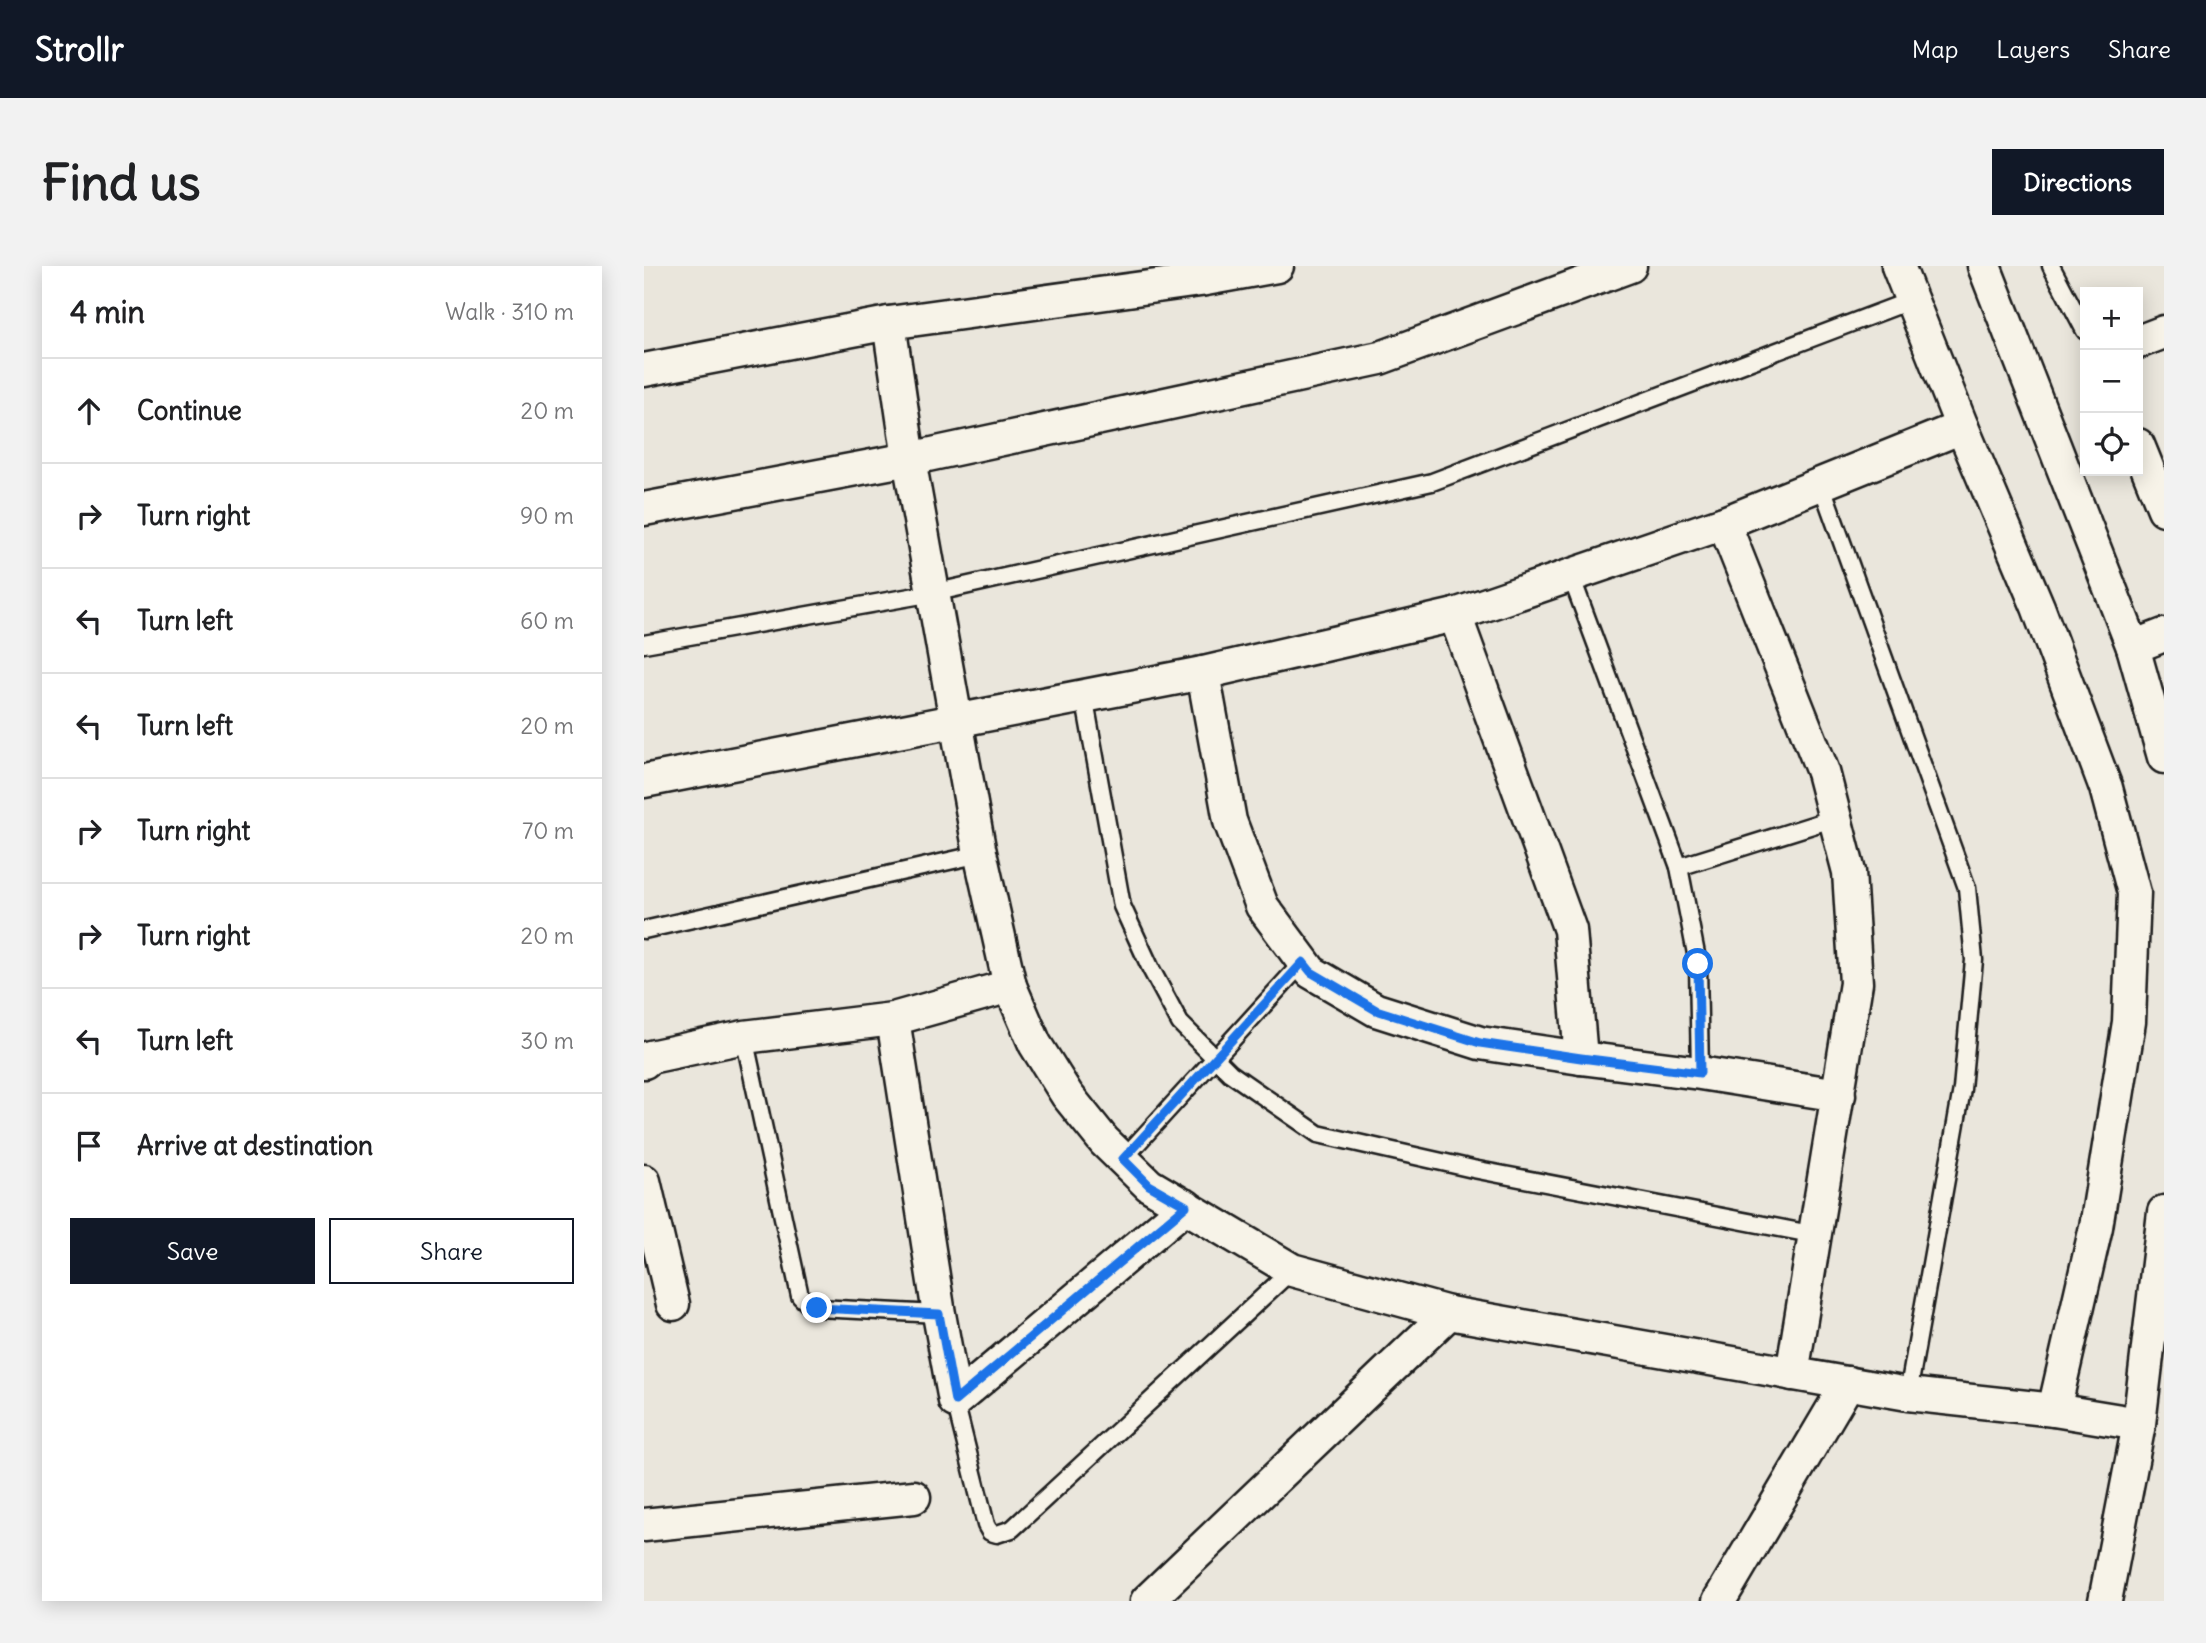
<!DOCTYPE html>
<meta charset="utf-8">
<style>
body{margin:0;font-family:Delius,sans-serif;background:#f2f2f2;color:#202124}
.controls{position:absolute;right:21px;top:21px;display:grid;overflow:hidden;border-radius:0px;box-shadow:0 4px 18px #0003}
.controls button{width:63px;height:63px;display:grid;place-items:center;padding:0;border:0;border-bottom:2px solid #e0e0e0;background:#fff;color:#202124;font:35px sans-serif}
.stop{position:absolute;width:21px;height:21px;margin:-16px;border:5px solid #1a73e8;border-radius:50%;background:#fff}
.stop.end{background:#1a73e8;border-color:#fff;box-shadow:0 2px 7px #0008}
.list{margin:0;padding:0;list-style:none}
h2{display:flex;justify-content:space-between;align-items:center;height:91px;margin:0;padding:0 28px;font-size:30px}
h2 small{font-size:23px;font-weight:400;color:#757577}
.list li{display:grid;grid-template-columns:46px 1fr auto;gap:21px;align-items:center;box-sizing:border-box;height:105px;padding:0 28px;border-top:2px solid #e0e0e0}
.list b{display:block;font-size:26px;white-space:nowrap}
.list em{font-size:23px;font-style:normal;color:#757577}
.actions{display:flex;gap:14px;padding:21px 28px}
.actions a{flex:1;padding:16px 0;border:2px solid #111827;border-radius:0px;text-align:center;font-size:24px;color:#111827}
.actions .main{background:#111827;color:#fff}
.icon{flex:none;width:38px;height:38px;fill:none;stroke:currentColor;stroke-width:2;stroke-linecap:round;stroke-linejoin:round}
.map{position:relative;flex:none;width:1520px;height:1335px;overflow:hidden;border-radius:0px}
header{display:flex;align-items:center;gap:42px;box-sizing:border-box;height:98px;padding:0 35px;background:#111827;color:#fff}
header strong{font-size:33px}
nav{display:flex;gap:38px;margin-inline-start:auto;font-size:24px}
.intro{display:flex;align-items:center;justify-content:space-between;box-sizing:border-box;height:168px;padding:0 42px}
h1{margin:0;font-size:49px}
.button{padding:18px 32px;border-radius:0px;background:#111827;color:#fff;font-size:24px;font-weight:700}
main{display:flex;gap:42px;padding:0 42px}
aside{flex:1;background:#fff;border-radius:0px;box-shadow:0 4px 18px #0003}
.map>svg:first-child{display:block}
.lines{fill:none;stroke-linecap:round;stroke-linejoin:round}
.service-casing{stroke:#1c1c1c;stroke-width:21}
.minor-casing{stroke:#1c1c1c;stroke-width:37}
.service{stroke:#f7f3e8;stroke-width:16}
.minor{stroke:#f7f3e8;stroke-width:32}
.route{stroke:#1a73e8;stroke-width:9}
</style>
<header>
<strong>Strollr</strong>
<nav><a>Map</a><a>Layers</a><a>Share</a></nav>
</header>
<div class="intro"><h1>Find us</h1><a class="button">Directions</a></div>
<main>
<aside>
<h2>4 min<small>Walk · 310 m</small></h2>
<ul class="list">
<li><svg class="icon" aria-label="ahead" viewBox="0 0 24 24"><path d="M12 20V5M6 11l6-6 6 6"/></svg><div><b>Continue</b></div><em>20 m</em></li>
<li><svg class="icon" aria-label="right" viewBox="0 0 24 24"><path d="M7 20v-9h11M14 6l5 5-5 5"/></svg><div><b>Turn right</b></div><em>90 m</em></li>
<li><svg class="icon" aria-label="left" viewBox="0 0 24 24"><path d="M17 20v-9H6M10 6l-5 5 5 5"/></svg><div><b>Turn left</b></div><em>60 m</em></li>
<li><svg class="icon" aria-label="left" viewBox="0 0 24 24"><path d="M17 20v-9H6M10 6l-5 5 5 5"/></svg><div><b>Turn left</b></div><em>20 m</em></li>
<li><svg class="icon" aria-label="right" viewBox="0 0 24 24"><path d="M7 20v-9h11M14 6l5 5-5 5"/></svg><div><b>Turn right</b></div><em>70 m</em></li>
<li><svg class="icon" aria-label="right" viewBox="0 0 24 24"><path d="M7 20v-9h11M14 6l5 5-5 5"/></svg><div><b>Turn right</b></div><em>20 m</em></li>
<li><svg class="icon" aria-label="left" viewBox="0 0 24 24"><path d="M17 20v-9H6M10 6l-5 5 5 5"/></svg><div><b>Turn left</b></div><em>30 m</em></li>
<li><svg class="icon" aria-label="arrive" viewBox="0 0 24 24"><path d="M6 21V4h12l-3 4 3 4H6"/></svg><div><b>Arrive at destination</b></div></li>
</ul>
<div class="actions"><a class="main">Save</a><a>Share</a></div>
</aside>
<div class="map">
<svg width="1520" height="1335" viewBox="0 0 1520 1335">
<rect width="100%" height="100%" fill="#eae6dc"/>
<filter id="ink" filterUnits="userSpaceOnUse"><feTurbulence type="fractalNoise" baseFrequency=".0143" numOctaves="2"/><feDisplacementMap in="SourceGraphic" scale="14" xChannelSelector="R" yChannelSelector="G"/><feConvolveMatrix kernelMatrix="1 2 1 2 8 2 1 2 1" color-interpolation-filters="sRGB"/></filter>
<g filter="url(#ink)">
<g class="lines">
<g class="service-casing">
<g id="service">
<path d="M1407 0 1441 65"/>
<path d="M1177 218 1323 622 1330 694 1318 823 1264 1128"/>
<path d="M927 310 1035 601 1054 698 1056 807"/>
<path d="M0 378 289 327 788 216 1268 34"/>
<path d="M440 430 478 640 507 703 536 757 586 807 674 868 829 903 1172 969"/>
<path d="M1035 601 1191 552"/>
<path d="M0 664 336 588"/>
<path d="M100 771 156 1030 163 1037 173 1042 295 1048"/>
<path d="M479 893 659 696"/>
<path d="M311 1135 342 1259 346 1266 353 1268 368 1263 648 1004"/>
</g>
</g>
<g class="minor-casing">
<g id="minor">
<path d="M1254 0 1318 161 1394 341 1462 522 1490 627 1485 756 1452 961 1410 1144"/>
<path d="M1340 0 1489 381 1520 491"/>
<path d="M245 57 265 193 335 582 366 720 391 778 423 829 460 875 505 919 648 1004 805 1047 1264 1128 1410 1144 1495 1158"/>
<path d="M1494 76 1520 66"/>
<path d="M0 104 245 57 556 14 633 0"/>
<path d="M1494 179 1520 243"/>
<path d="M0 243 265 193 736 92 986 0"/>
<path d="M1080 257 1179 506 1205 606 1212 717 1148 1108"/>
<path d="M811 349 926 664 937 792"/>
<path d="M1489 381 1520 369"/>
<path d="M559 407 586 555 618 640 667 706 732 744 836 777 937 792 1056 807 1195 829"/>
<path d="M0 515 559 407 811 349 1080 257 1318 161"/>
<path d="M249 753 295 1048 311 1135 542 940"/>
<path d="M0 796 6 791 100 771 249 753 366 720"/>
<path d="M0 915 29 1038"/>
<path d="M0 1259 270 1231"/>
<path d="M503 1335 805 1047"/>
<path d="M1075 1335 1204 1117"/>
<path d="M1461 1335 1495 1158 1520 946"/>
</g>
</g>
<use href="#service" class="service"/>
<use href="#minor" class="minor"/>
</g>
</g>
<g class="lines" filter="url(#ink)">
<path class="route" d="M173 1042 295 1048 311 1135 542 940 505 919 479 893 659 696 667 706 732 744 836 777 937 792 1056 807 1054 698"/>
</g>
</svg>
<div class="controls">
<button>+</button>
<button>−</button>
<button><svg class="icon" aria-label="locate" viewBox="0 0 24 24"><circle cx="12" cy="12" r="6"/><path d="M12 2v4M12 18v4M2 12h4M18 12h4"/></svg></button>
</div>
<div class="stop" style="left:1054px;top:698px"></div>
<div class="stop end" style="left:173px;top:1042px"></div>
</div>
</main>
